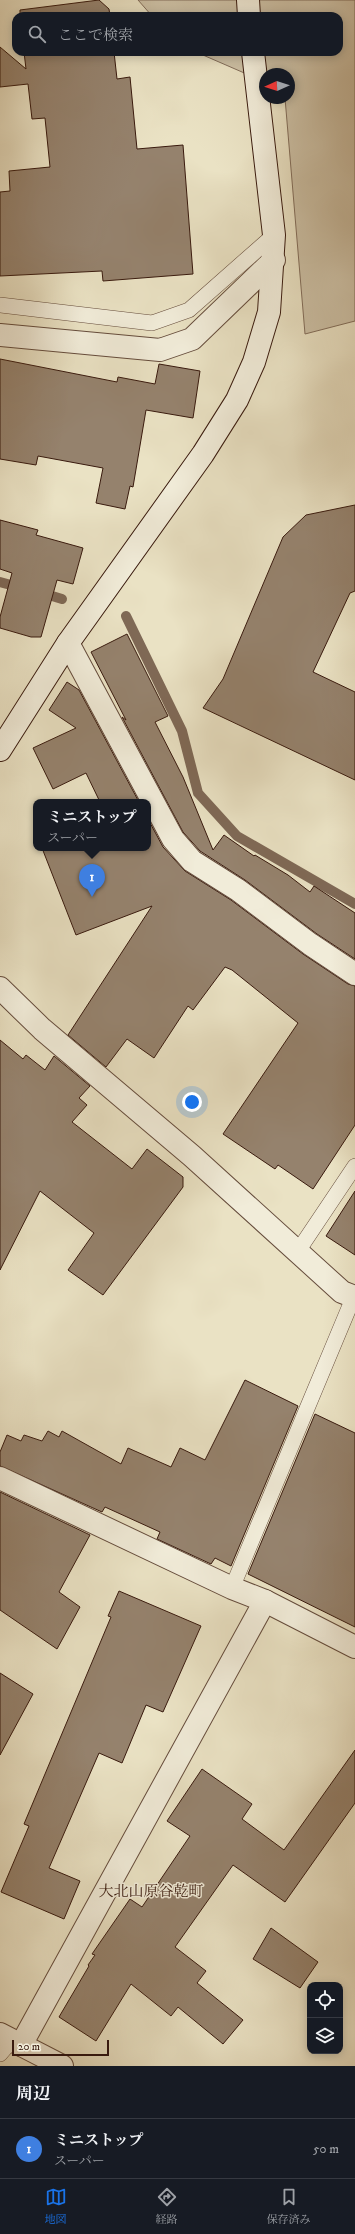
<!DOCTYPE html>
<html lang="ja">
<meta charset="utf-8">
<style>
body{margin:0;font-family:"IM FELL DW Pica","Noto Serif JP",serif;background:#20242c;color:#f1f3f6}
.controls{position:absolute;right:12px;bottom:12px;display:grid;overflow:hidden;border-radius:8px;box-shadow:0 2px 10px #0003}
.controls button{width:36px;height:36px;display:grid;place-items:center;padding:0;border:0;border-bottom:1px solid #363941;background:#171b24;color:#f1f3f6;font:20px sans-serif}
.compass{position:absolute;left:259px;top:68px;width:36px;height:36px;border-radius:50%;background:#171b24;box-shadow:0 2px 10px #0003;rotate:267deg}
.scale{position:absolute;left:12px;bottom:10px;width:97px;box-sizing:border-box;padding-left:4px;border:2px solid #391a0e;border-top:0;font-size:11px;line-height:14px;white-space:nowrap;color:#391a0e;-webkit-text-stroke:3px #f1ecd9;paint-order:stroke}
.you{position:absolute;left:192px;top:1102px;width:14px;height:14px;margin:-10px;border:3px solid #fff;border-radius:50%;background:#1a73e8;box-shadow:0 0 0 6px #1a73e833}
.badge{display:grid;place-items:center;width:26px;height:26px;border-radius:50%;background:#1a73e8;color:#fff;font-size:13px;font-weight:700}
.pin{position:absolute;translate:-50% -33px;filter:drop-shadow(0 1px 2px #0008)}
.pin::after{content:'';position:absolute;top:21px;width:14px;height:12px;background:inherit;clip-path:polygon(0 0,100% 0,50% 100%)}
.popup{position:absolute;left:33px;top:799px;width:118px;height:52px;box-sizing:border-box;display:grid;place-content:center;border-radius:8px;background:#171b24;filter:drop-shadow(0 1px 3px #0005);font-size:13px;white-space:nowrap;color:#9ea1a6}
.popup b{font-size:15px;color:#f1f3f6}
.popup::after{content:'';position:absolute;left:50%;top:100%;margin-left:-8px;border:8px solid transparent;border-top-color:#171b24}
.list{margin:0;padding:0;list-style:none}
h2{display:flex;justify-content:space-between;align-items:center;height:52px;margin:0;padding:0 16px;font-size:17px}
h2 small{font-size:13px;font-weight:400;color:#9ea1a6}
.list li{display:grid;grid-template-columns:26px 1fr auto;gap:12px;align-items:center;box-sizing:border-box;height:60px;padding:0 16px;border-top:1px solid #363941}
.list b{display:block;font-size:15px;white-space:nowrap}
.list p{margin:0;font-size:13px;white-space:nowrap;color:#9ea1a6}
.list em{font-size:13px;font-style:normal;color:#9ea1a6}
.icon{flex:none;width:22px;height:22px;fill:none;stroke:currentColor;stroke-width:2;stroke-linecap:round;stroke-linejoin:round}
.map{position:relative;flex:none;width:355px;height:2066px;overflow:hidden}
.search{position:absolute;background:#171b24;box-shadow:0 2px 10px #0003;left:12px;right:12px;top:12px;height:44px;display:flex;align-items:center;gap:10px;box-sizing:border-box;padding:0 14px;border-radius:12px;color:#9ea1a6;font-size:15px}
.sheet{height:112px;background:#171b24}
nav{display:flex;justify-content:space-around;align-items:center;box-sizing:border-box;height:56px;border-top:1px solid #363941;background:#171b24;font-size:11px;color:#9ea1a6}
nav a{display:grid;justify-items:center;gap:2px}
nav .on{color:#1a73e8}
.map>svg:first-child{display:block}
.green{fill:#ccc0a5;stroke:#826d5a}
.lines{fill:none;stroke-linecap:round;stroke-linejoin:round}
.stream{stroke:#7f6956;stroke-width:10}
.building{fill:#95826d;stroke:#391a0e}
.lane-casing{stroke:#654c3c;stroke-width:16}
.street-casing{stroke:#654c3c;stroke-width:24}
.secondary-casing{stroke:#391a0e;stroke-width:24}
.lane{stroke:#f1ecd9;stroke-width:15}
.street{stroke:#f1ecd9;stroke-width:22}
.secondary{stroke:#f1ecd9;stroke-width:22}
.labels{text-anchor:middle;stroke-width:3;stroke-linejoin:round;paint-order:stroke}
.neighbourhood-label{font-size:15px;fill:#391a0e;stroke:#f1ecd9}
</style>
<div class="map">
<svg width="355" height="2066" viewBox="0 0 355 2066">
<rect width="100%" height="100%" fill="#eae2c4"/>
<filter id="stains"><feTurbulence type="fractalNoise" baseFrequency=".005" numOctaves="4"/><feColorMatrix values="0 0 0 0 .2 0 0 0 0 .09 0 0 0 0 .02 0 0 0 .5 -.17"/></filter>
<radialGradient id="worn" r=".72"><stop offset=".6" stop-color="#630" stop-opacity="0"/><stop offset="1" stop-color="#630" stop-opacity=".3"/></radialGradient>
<path class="green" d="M138 0H355V321L305 334 285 98H289V74H265V82L196 52H339V16H152Z"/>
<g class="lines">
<g class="stream">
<path d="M0 582 22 588"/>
<path d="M39 592 62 599"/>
<path d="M126 616 182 731 198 793 237 836 355 904"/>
</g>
</g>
<g class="building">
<path d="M99 0 109 9 110 16H20V10Z"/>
<path d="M0 47 26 69 24 52H114L117 79 130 77 137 149 183 145 193 274 103 281 102 271 0 276V192L10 191 9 171 50 167 45 118 32 119 28 84 0 87Z"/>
<path d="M0 359 117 382 118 377 155 384 159 364 200 371 193 418 146 410 133 487 130 486 125 509 96 503 103 468 38 456 36 465 0 459Z"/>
<path d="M355 505V591L350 593 313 672 355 692V780L203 708 223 679 283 537 306 515Z"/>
<path d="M0 520 38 530 36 535 83 548 73 584 57 580 41 637H31L0 628V617L12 573 0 569Z"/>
<path d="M127 634 168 716 155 722 183 777 213 850 224 835 254 856 255 855 288 875 310 892 314 886 355 913V959L317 934 245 880 200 851 183 832 122 717 126 720 91 652Z"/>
<path d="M67 682 79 690 139 802H100L86 773 53 789 33 748 76 728 49 710Z"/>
<path d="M148 819 163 847 185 871 231 900 303 954 348 984 355 986V1125L313 1189 278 1165 275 1169 223 1134 298 1023 232 970 225 967 193 1010 188 1006 154 1058 127 1039 106 1067 68 1035 152 906 76 935 42 848H148Z"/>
<path d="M0 1040 23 1059 26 1055 45 1070 54 1056 90 1086 79 1098 87 1105 72 1122 132 1169 147 1149 183 1177V1187L103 1295 68 1270 94 1233 40 1191 0 1270Z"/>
<path d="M355 1191V1255L326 1236Z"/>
<path d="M245 1380 298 1406 231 1566 215 1558 211 1564 157 1539 160 1532 105 1507 102 1512 0 1466V1452L7 1435 21 1441 24 1435 42 1441 48 1431 59 1437 62 1431 121 1464 128 1448 171 1467 180 1448 205 1460Z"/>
<path d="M315 1414 355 1433V1627L248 1574Z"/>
<path d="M0 1492 90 1535 59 1592 80 1607 57 1649 0 1610Z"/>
<path d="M119 1591 201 1626 163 1712 146 1705 122 1763 99 1753 49 1868 80 1881 64 1919 1 1892 29 1826 24 1824 111 1617 108 1616Z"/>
<path d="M0 1673 33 1694 0 1755Z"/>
<path d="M355 1750V1803L285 1902 233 1865 175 1947 206 1971 197 1983 243 2020 223 2044 178 2007 171 2016 131 1984 96 2041 59 2017 89 1966 88 1965 95 1955 92 1954 130 1899 142 1907 190 1836 167 1821 202 1769 252 1804 242 1819 284 1850Z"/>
<path d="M271 1928 318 1962 300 1988 253 1959Z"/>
</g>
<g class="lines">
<g class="lane-casing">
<g id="lane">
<path d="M0 305 152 323 189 310 274 235"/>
<path d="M298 1251 355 1166"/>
<path d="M232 1588 354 1296"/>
<path d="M0 2054 12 2040"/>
</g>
</g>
<g class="street-casing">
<g id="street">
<path d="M0 335 160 350 192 339 274 260"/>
<path d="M68 643 173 839 192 861 238 890 310 944 355 974"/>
<path d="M0 988 42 1029 192 1156 342 1292 355 1297"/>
<path d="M0 1478 232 1588 265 1601 355 1647"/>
<path d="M0 2034 62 2066"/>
<path d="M21 2045 265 1601"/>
</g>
</g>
<g class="secondary-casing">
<g id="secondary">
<path d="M248 0 249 16"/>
<path d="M0 750 68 643 203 454 237 400 254 362 269 312 274 235 253 52"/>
</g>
</g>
<use href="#lane" class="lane"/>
<use href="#street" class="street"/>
<use href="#secondary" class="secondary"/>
</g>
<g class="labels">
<g class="neighbourhood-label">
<text x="151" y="1896">大北山原谷乾町</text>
</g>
</g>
<rect width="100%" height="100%" filter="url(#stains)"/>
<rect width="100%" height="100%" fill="url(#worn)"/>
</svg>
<div class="controls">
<button><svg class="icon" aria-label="locate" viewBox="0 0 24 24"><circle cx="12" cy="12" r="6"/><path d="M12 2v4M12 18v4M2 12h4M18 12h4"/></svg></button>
<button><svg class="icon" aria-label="layers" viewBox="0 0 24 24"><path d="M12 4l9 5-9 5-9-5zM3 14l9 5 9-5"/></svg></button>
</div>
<svg class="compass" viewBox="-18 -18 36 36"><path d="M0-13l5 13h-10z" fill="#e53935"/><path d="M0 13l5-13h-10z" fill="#9ea1a6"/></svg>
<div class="scale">20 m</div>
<div class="you"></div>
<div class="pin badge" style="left:92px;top:897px;background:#3f7fe0">1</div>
<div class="popup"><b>ミニストップ</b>スーパー</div>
<div class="search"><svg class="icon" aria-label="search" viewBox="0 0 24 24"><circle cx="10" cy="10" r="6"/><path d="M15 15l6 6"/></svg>ここで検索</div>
</div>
<section class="sheet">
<h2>周辺<small></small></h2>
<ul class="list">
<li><span class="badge" style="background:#3f7fe0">1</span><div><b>ミニストップ</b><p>スーパー</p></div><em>50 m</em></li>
</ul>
</section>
<nav>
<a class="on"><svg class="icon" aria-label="map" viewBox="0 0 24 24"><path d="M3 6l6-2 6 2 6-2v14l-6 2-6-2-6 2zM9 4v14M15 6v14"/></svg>地図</a>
<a><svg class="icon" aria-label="directions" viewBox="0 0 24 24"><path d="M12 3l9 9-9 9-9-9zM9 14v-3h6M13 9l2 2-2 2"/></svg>経路</a>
<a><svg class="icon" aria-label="saved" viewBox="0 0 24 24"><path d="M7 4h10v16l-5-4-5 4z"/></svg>保存済み</a>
</nav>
